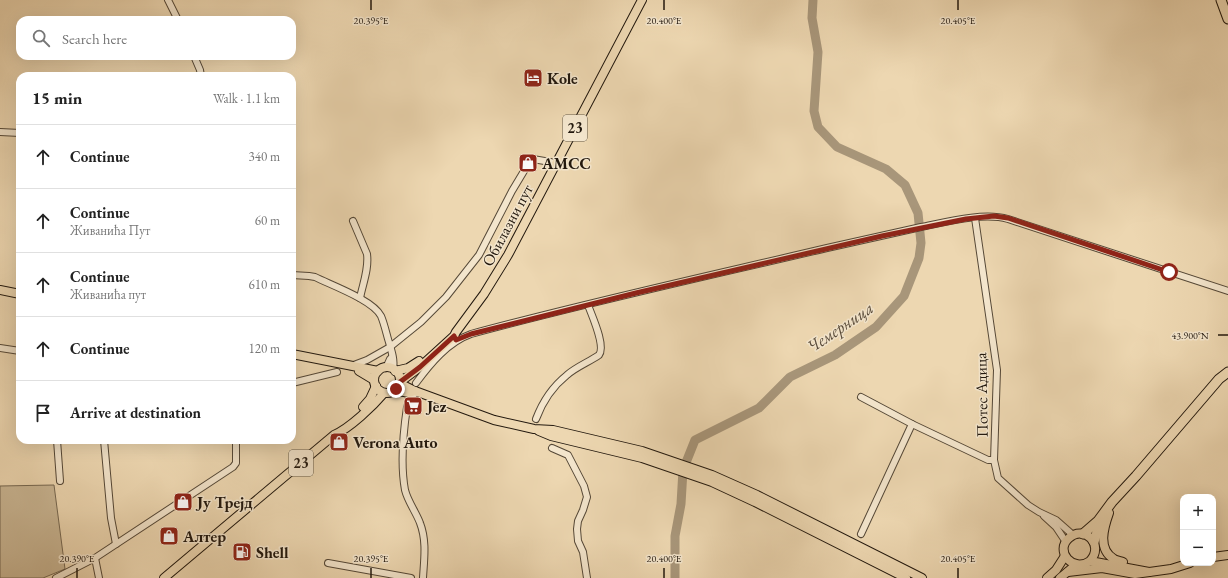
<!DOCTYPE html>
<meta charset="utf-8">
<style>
body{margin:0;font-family:"EB Garamond",serif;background:#f6f6f6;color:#222}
.controls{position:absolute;right:12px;bottom:12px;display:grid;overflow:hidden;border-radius:8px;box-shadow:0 4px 16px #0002}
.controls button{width:36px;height:36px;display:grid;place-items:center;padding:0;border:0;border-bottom:1px solid #e0e0e0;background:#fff;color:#222;font:20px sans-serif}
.stop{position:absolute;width:12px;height:12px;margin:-9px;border:3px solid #8f2418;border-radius:50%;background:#fff}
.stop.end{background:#8f2418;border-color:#fff;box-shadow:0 1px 4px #0008}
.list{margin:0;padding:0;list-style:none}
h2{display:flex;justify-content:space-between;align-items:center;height:52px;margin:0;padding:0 16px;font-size:17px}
h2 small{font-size:13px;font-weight:400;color:#767676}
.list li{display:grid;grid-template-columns:26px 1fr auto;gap:12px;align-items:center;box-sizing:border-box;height:64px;padding:0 16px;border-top:1px solid #e0e0e0}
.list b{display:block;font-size:15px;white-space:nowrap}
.list p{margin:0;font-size:13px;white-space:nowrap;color:#767676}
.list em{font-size:13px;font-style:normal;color:#767676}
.icon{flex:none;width:22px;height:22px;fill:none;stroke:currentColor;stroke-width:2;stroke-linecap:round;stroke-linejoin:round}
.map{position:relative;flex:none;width:1228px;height:578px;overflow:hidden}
.search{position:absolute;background:#fff;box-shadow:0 4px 16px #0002;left:16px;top:16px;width:280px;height:44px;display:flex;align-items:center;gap:10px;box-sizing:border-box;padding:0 14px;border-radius:12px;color:#767676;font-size:15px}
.panel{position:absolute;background:#fff;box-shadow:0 4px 16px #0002;left:16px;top:72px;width:280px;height:372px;border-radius:12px}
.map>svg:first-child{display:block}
.green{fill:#cab795;stroke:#766852}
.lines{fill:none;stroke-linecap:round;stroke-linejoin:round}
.river{stroke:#a8967a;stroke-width:9}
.minor-casing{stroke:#554837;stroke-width:8}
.major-casing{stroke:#22180e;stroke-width:10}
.highway-casing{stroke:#22180e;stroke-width:11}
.minor{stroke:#f3e5cc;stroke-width:6}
.major{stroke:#edd7b1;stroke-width:8}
.highway{stroke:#edd7b1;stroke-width:9}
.route{stroke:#8f2418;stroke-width:5}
.ticks{fill:none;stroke:#22180e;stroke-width:1.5}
.labels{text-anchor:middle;stroke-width:3;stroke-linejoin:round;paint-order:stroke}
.shield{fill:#f3e5cc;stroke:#615647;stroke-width:1}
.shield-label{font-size:15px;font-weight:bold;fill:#22180e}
.poi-label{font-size:16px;font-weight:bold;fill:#22180e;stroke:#f3e5cc;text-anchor:start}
.street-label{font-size:16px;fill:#22180e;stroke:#f3e5cc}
.water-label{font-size:17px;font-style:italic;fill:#584a39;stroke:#f3e5cc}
.ticks-label{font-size:10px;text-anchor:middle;fill:#22180e;stroke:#f3e5cc;stroke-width:3;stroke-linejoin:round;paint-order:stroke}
</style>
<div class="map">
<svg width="1228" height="578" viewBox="0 0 1228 578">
<rect width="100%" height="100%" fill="#edd7b1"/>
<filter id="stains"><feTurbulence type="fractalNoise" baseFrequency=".005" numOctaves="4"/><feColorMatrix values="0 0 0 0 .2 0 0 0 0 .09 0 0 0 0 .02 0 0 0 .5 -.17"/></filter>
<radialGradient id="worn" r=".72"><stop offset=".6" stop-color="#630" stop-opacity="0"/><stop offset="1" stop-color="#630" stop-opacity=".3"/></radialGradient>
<path class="green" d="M54 485 65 569 43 578H0V486Z"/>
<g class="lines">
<path class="river" d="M675 578V536L681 504 683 470 695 440 759 408 790 377 835 355 876 327 904 296 919 258 921 243 918 213 905 185 886 169 837 147 818 127 814 111 818 52 812 18 813 0"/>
<g class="minor-casing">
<g id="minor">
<path d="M168 0 178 20"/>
<path d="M194 56 200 70 201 76"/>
<path d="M0 132 20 133"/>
<path d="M975 218 997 370 994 460 998 478 1028 505 1039 512 1056 520 1073 535"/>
<path d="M353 221 367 254C369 269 363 283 360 298"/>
<path d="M292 275 309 276 315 277C331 285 373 300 381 316 384 323 386 332 388 339 391 349 395 360 393 369"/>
<path d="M0 348 20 351"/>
<path d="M351 366 367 360 390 347 421 322 446 297 479 255 512 191 530 161 533 159 556 163"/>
<path d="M386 368 390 359 392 357"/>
<path d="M292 383 337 372"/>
<path d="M416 383C430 364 448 342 471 334 589 302 708 276 827 248 858 241 890 234 921 227 946 222 983 212 1008 219L1228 291"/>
<path d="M416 392 409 401 407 407C403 434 400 463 405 490 408 502 416 512 420 523 427 541 424 560 423 578"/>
<path d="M861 397 912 424 988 460H994"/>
<path d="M536 419C542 403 552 387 567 375 576 367 589 362 599 355 606 346 592 316 588 305"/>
<path d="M57 440 60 481"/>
<path d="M104 440 111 518 116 544"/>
<path d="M552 448 568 455 584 486 587 497 583 510 578 521 577 529 578 541 583 552 587 578"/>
<path d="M1044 516 1056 527 1066 542"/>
<path d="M861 534 912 424"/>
<path d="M95 558 99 578"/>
<path d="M328 563 411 578"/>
<path d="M56 578 95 558 233 467 236 463V440"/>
</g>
</g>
<g class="major-casing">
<g id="major">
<path d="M0 290 20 294"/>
<path d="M292 354 378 371"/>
<circle cx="387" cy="380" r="13"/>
<path d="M359 371 374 380"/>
<path d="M395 371 408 368 419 361"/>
<path d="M400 382 420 367 454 336 456 332 484 294 508 255 642 0"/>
<path d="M399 383 415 391 494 420 534 429 553 430 642 451 712 475 757 495 922 578"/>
<path d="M394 390 409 393 415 391"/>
<path d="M363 407 370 399 376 386"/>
<path d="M539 431 551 436 642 458 712 482 755 502 906 578"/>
<path d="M1109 513C1104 527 1097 549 1114 559 1116 560 1120 561 1123 562"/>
<path d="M1213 557 1228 555"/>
<path d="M1090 561C1105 545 1084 524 1069 538 1054 551 1073 573 1090 561L1149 572"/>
<path d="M1068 572 1102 568 1135 574 1171 569 1190 563"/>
<path d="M164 578 334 435C350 428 373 406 384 393"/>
<path d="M1047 578 1056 570 1065 556"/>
<path d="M1060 578 1072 568"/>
</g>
</g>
<g class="highway-casing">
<g id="highway">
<path d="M1221 0 1228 19"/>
<path d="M1083 534 1098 521 1112 502 1136 476 1219 379 1228 372"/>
<path d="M1094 542 1099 525 1103 519"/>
</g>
</g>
<use href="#minor" class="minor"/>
<use href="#major" class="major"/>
<use href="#highway" class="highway"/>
</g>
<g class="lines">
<path class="route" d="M396 389 400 382 420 367 454 336 456 340 471 334 636 293 882 236 966 219 994 216 1008 218 1169 272"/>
</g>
<path class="ticks" d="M371 0V10M664 0V10M958 0V10M1218 335H1228M77 568V578M371 568V578M664 568V578M958 568V578"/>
<defs>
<g id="hotel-square" transform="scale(1)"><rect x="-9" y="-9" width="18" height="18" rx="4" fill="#8f2418" stroke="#f3e5cc"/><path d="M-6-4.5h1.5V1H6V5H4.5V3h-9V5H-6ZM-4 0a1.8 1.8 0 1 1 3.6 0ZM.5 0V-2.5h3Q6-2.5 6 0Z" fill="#fff"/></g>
<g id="shop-square" transform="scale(1)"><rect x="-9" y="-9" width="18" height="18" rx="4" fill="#8f2418" stroke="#f3e5cc"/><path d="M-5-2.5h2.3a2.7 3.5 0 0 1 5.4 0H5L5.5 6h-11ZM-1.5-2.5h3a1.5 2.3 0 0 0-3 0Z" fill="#fff"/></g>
<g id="supermarket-square" transform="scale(1)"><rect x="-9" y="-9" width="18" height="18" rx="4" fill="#8f2418" stroke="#f3e5cc"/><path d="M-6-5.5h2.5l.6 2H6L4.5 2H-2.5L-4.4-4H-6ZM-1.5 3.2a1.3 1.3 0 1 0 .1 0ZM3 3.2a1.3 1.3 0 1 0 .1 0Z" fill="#fff"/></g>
<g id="fuel-square" transform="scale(1)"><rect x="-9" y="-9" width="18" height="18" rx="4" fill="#8f2418" stroke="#f3e5cc"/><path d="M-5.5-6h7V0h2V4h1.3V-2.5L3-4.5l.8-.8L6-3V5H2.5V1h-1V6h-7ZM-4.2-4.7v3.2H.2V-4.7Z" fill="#fff"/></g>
</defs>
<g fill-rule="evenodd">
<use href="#hotel-square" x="533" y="78"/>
<use href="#shop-square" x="528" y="163"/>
<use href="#supermarket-square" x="413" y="406"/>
<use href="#shop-square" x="339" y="442"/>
<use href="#shop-square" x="183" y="502"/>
<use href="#shop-square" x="169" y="536"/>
<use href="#fuel-square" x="242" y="552"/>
</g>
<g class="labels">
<g class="shield">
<rect x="563" y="115" width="24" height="26" rx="3"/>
<rect x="289" y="450" width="24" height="26" rx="3"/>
</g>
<g class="shield-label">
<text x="575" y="133">23</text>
<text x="301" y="468">23</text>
</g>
<g class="poi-label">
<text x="547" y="84">Kole</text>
<text x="542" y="169">АМСС</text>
<text x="427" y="412">Jez</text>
<text x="353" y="448">Verona Auto</text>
<text x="197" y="508">Ју Трејд</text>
<text x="183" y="542">Алтер</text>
<text x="256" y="558">Shell</text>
</g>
<g class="street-label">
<text transform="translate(507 225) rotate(-62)" y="6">Обилазни пут</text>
<text transform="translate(981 395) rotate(-91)" y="6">Потес Адица</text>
</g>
<g class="water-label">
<text transform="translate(840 327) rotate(-34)" y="6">Чемерница</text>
</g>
</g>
<g class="ticks-label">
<text x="371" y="24">20.395°E</text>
<text x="664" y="24">20.400°E</text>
<text x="958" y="24">20.405°E</text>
<text x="1190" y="339">43.900°N</text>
<text x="77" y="562">20.390°E</text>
<text x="371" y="562">20.395°E</text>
<text x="664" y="562">20.400°E</text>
<text x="958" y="562">20.405°E</text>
</g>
<rect width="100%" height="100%" filter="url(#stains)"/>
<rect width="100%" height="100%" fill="url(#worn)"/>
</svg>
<div class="controls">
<button>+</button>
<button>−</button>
</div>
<div class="stop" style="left:1169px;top:272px"></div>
<div class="stop end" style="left:396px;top:389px"></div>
<div class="search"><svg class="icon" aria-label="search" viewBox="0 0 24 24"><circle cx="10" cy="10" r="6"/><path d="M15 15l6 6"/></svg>Search here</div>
<section class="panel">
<h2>15 min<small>Walk · 1.1 km</small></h2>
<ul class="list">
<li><svg class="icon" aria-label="ahead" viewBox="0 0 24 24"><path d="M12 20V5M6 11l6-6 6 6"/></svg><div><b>Continue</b></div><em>340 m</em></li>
<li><svg class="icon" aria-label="ahead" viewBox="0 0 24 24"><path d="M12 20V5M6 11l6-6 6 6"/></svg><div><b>Continue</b><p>Живанића Пут</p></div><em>60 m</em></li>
<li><svg class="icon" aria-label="ahead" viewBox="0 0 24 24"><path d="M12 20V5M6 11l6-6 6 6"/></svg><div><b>Continue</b><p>Живанића пут</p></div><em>610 m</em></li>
<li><svg class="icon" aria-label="ahead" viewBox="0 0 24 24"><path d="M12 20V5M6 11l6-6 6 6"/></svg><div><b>Continue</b></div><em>120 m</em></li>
<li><svg class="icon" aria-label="arrive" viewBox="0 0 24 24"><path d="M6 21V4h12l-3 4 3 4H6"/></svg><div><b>Arrive at destination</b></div></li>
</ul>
</section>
</div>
